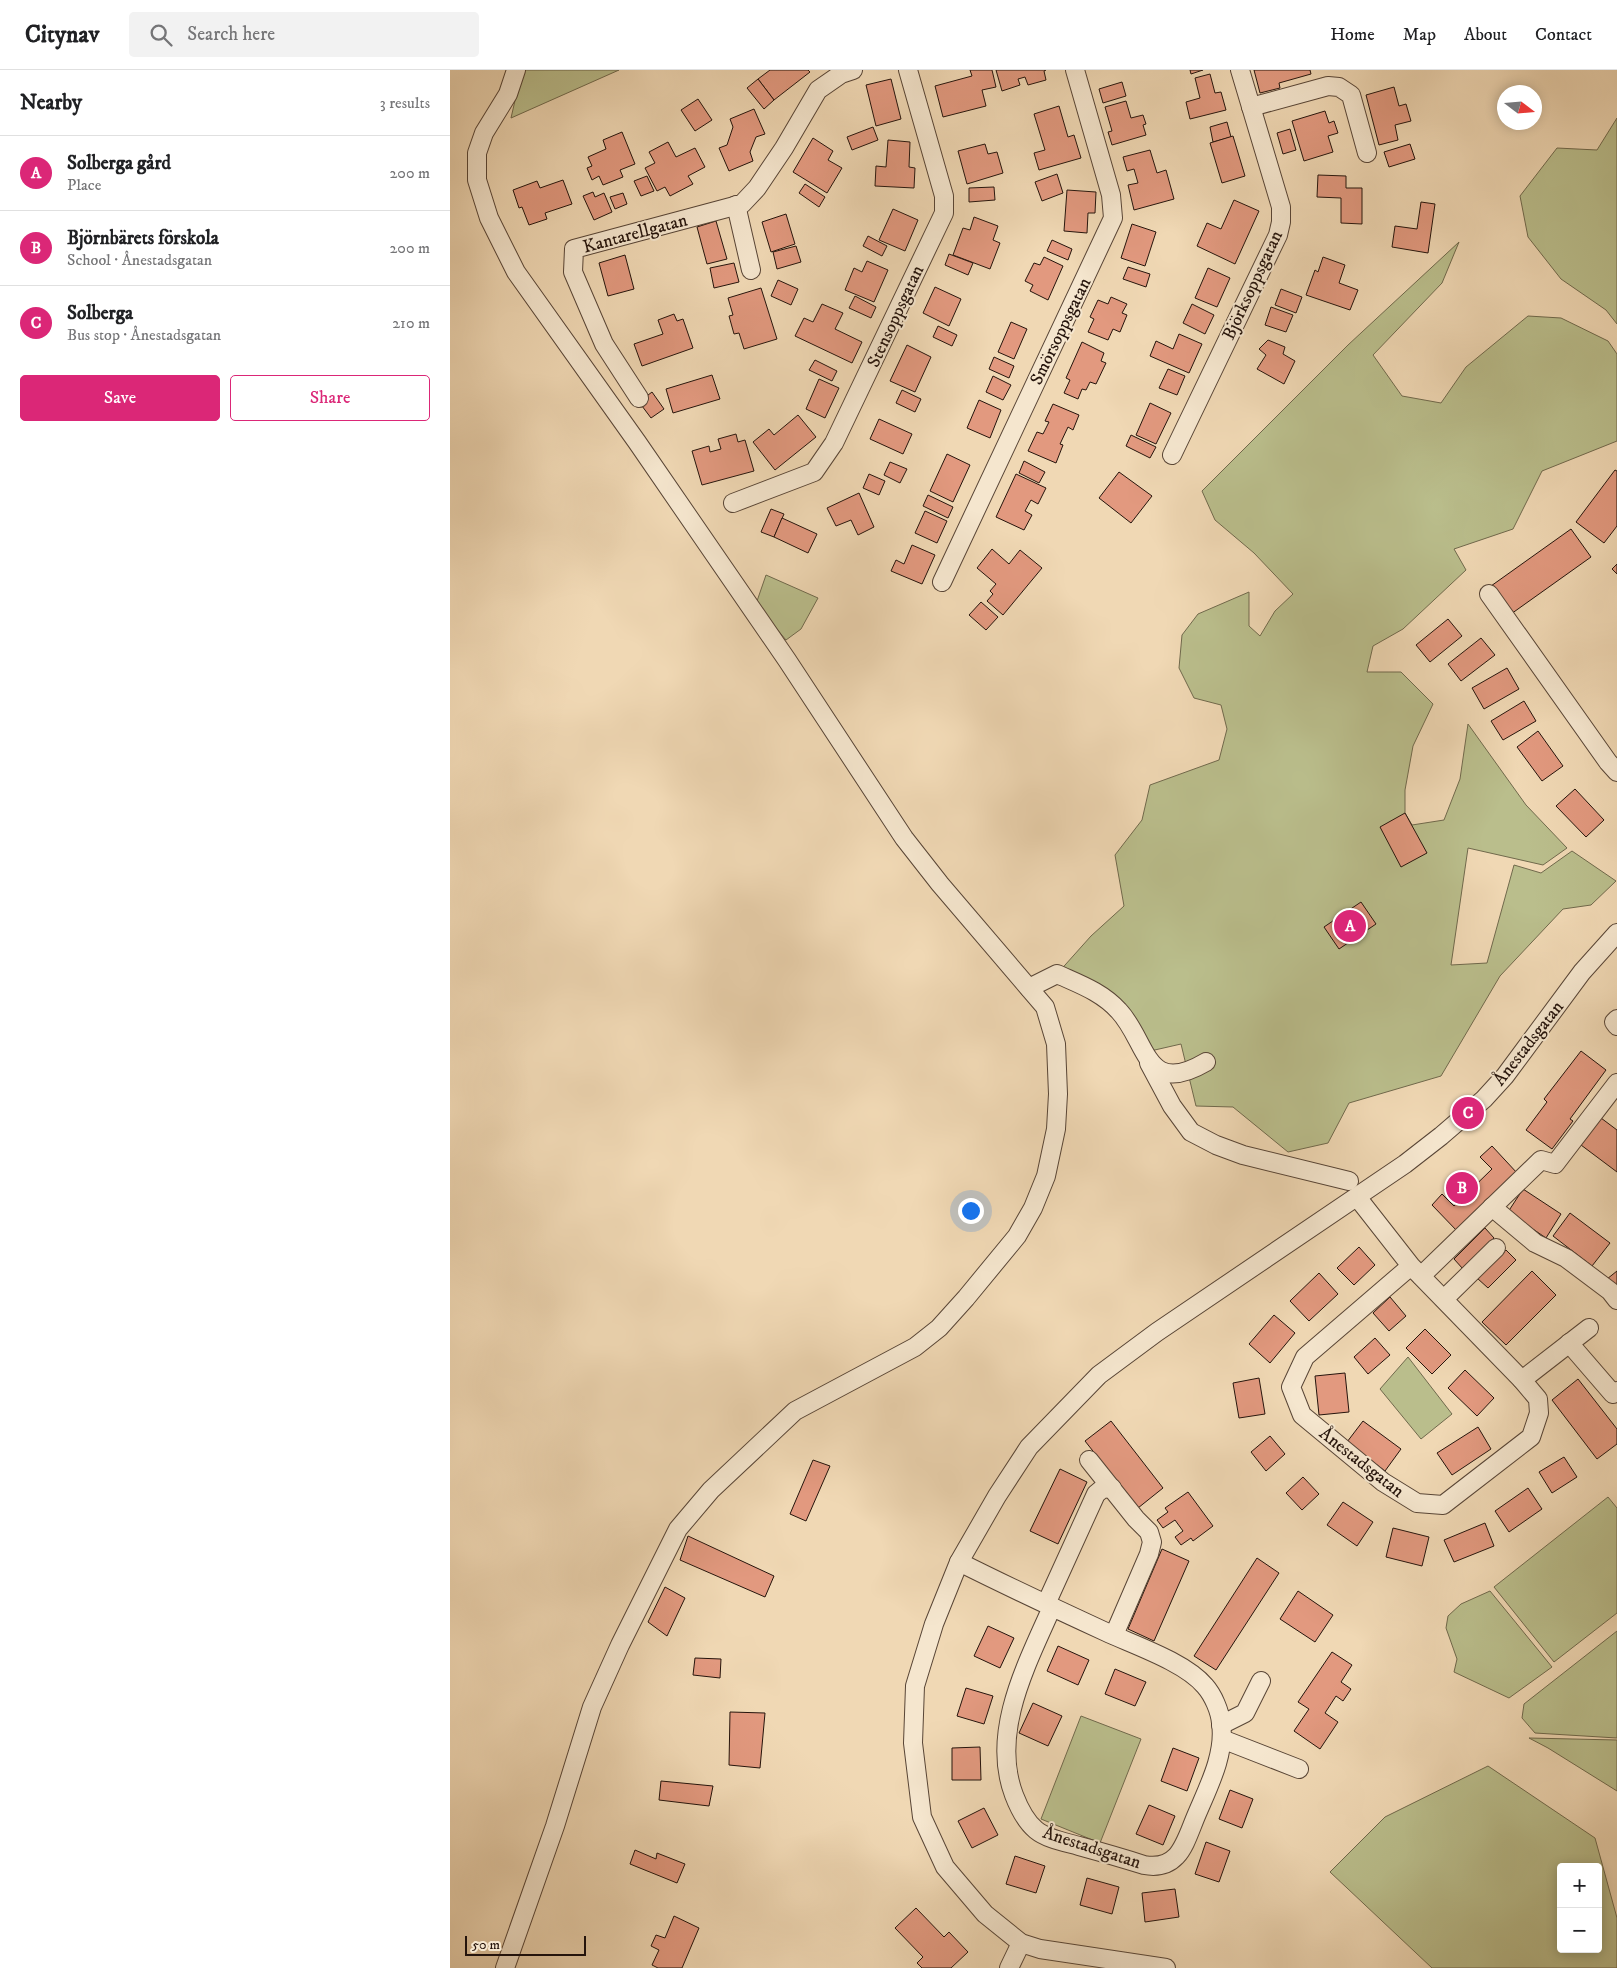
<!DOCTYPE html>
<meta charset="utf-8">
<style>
body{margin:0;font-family:"IM FELL DW Pica",serif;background:#f2f2f2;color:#202124}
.controls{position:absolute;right:15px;bottom:15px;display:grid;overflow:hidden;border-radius:5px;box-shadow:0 2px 12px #0003}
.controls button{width:45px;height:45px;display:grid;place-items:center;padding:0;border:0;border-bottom:1px solid #e0e0e0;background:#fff;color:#202124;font:25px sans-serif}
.compass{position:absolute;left:1047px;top:15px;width:45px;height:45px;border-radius:50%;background:#fff;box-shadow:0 2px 12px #0003;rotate:106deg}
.scale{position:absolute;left:15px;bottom:12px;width:121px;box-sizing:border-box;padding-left:5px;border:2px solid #25140c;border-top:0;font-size:14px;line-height:18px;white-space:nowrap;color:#25140c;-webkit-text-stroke:4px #f5e6ce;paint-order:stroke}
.you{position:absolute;left:520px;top:1140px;width:18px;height:18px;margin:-12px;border:4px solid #fff;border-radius:50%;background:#1a73e8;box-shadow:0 0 0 8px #1a73e833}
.badge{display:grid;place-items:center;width:32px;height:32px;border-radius:50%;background:#db2777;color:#fff;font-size:16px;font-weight:700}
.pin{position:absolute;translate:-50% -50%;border:2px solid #fff;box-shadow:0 1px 5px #0006}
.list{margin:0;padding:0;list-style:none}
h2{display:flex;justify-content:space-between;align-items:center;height:65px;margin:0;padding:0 20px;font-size:21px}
h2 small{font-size:16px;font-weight:400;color:#757577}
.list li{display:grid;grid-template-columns:32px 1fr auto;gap:15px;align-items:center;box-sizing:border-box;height:75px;padding:0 20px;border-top:1px solid #e0e0e0}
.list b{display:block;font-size:19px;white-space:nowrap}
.list p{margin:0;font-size:16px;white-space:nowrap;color:#757577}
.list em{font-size:16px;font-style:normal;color:#757577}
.actions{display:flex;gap:10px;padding:15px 20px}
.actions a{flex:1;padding:11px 0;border:1px solid #db2777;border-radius:5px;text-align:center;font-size:18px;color:#db2777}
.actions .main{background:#db2777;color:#fff}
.icon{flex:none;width:28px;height:28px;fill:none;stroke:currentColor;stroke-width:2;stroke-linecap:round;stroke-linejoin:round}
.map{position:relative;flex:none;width:1167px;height:1898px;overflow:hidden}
header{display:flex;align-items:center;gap:30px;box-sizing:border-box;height:70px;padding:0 25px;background:#fff;border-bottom:1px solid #e0e0e0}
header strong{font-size:24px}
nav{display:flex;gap:28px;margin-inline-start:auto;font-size:18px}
.search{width:350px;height:45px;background:#f2f2f2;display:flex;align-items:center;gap:12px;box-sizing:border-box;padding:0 18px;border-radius:5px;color:#757577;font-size:19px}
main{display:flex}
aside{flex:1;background:#fff}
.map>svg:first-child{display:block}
.green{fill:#babe8c;stroke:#70694c;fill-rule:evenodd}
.building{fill:#e2997f;stroke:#25140c}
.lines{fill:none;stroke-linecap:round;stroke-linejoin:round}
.minor-casing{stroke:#584536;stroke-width:20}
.minor{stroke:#f5e6ce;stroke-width:18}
.labels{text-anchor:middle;stroke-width:4;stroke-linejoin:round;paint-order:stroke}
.street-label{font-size:18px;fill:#25140c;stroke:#f5e6ce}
</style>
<header>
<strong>Citynav</strong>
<div class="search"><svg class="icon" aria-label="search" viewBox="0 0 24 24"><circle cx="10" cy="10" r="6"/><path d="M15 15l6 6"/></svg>Search here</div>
<nav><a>Home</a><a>Map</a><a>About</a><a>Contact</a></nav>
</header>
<main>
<aside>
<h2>Nearby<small>3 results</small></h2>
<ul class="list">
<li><span class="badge">A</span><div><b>Solberga gård</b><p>Place</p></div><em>200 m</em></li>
<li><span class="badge">B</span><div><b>Björnbärets förskola</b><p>School · Ånestadsgatan</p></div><em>200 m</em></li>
<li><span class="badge">C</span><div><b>Solberga</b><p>Bus stop · Ånestadsgatan</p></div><em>210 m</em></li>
</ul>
<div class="actions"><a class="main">Save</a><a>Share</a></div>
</aside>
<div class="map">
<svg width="1167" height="1898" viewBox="0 0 1167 1898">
<rect width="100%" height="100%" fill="#f0d8b4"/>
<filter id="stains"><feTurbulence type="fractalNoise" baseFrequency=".004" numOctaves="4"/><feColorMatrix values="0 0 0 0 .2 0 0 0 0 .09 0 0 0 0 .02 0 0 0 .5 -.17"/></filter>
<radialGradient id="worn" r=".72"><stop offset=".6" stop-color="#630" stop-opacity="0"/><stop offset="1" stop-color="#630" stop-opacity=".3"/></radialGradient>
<g class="green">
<path d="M72 0H169L61 48Z"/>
<path d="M1167 48V254L1156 240 1111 209 1078 167 1070 126 1107 78 1147 80Z"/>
<path d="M1009 172 992 213 923 285 952 326 991 333 1016 297 1078 246 1111 248 1158 271 1167 284V371L1092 401 1063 459 1004 479 1016 500 953 559 923 576 917 602H951L983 634 963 676 955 720V743L962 755 994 750 1010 709 1018 654 1076 735 1117 778 1093 795 1018 778 1001 895 1037 893 1064 795 1091 803 1122 781 1166 811 1141 835 1113 839 1050 906 991 1006 899 1033 878 1073 838 1082 783 1037 746 1036 731 974 696 982 663 930 607 904 641 866 674 836 665 785 692 750 700 715 769 690 777 659 771 635 744 628 729 598 732 565 748 544 799 522V556L810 566 825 541 843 524 804 483 765 450 752 421 898 275Z"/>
<path d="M316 505 368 528 351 559 336 570 306 534Z"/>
<path d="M958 1287 1002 1344 971 1369 930 1319Z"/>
<path d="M1158 1427 1167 1438V1543L1104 1592 1044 1517Z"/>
<path d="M1040 1521 1102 1597 1059 1628 1004 1602 1007 1589 996 1558 998 1546 1011 1534Z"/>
<path d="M1167 1561V1668L1085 1663 1072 1648 1074 1634Z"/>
<path d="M631 1646 691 1669 650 1773 591 1749Z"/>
<path d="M1079 1668 1167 1670V1721L1098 1678Z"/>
<path d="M1038 1696 1145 1768 1167 1848V1898H982L880 1802 935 1747ZM1111 1797H1148V1879H1111Z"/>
</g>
<g class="building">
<path d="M320 0H358L360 2 324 30 308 9Z"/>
<path d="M520 0H542L546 17 532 20 536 36 493 47 485 16 522 6Z"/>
<path d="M546 0H596L594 1 596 10 578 15 575 7 568 9 570 15 552 21Z"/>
<path d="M740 0H753L741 4Z"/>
<path d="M804 0H860L861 4 829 13 830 18 810 23Z"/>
<path d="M760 4 765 23 771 22 776 40 740 49 736 32 750 28 745 8Z"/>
<path d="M308 9 324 30 314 39 297 18Z"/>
<path d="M441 9 451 49 426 56 416 15Z"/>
<path d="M672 12 676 26 653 33 649 19Z"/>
<path d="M944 17 949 36 956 34 961 51 945 55 948 70 929 75 916 25Z"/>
<path d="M248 29 262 50 245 61 231 40Z"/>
<path d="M676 31 681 48 693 45 696 54 693 55 696 65 662 75 658 62 662 61 655 37Z"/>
<path d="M609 36 618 67 624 65 631 88 589 100 584 83 595 80 584 44Z"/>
<path d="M304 39 315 64 306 67 300 82 303 91 279 101 269 78 277 75 283 57 280 49Z"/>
<path d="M875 41 879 53 884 51 888 63 878 66 883 82 854 91 842 51Z"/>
<path d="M777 52 781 67 763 72 760 57Z"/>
<path d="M423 57 428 70 402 80 397 67Z"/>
<path d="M840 59 846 80 833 84 827 63Z"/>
<path d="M172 62 185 94 170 100 173 107 153 115 149 106 142 110 137 98 142 96 138 87 156 79 153 70Z"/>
<path d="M783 66 795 106 772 113 760 73Z"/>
<path d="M363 68 383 81 378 90 392 98 377 123 343 102Z"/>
<path d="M438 70 460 72 459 97 465 98 464 118 425 116 426 96 436 97Z"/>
<path d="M218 72 226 87 245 78 255 97 238 106 243 114 220 126 215 117 207 121 195 98 205 93 199 82Z"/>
<path d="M535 74 538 84 547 82 553 103 517 114 508 81Z"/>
<path d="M960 74 965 89 939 97 934 82Z"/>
<path d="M700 80 707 103 716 100 724 129 684 140 678 115 688 113 684 99 677 101 673 87Z"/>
<path d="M607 104 613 123 592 131 585 112Z"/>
<path d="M868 105 896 106V118H912V154L891 153V128L867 127Z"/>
<path d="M197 106 204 121 191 126 184 111Z"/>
<path d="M113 110 122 134 95 143 97 149 79 155 72 137 69 138 63 120 87 111 90 118Z"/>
<path d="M355 114 375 127 369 137 349 123Z"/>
<path d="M544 117 545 130 519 132V118Z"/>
<path d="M617 120 646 122 645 143H638L637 163 614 161Z"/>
<path d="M143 122 145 127 154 123 162 142 144 150 133 126Z"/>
<path d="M173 123 177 134 165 139 160 127Z"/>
<path d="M784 130 809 141 785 194 747 176 757 153 771 159Z"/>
<path d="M971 132 985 134 978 183 942 177 945 156 967 159Z"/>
<path d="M443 139 468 150 455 181 429 170Z"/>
<path d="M336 144 345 174 321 182 312 152Z"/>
<path d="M524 147 548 156 543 170 550 173 540 199 503 185 513 158 520 160Z"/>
<path d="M266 151 277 189 257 194 247 157Z"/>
<path d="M682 154 706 162 695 196 671 188Z"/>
<path d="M418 166 437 176 432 186 413 176Z"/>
<path d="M602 170 622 179 618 190 597 181Z"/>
<path d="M346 176 351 192 327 199 323 182Z"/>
<path d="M499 184 523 193 518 205 495 195Z"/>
<path d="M175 185 184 219 158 226 149 193Z"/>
<path d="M594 187 613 196 598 230 580 221 583 215 575 211 584 193 590 195Z"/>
<path d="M873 187 895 195 889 213 908 220 900 240 856 225 865 200 868 202Z"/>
<path d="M417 191 438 200 424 232 395 220 404 198 412 202Z"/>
<path d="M284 193 289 212 264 218 260 198Z"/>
<path d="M678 197 700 204 696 217 673 209Z"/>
<path d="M758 198 780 208 767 237 745 228Z"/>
<path d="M328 210 348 219 341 235 321 226Z"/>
<path d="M485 217 511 229 499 256 473 243Z"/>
<path d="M311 218 327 269 294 279 289 263 284 264 279 246 283 245 278 228Z"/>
<path d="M831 219 852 227 846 243 825 235Z"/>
<path d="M405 226 426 237 421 248 399 238Z"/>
<path d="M661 227 677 234 672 243 677 245 670 262 663 259 658 270 638 262 644 249 640 247 648 230 658 234Z"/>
<path d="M372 234 393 243 385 259 412 272 402 293 345 266 354 248 363 252Z"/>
<path d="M742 234 764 245 755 264 733 253Z"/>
<path d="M821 237 843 245 836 262 815 255Z"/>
<path d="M224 244 227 251 233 249 243 278 192 296 184 274 213 264 208 250Z"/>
<path d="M561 252 577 259 564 289 548 282Z"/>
<path d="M488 256 507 265 502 276 483 267Z"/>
<path d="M729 264 752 274 739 303 700 286 706 271 723 279Z"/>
<path d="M818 270 835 277 833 284 845 291 834 314 807 299 816 285 809 279Z"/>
<path d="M632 272 654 283 651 291 656 293 646 314 640 312 636 320 632 319 628 329 614 323 620 310 616 308Z"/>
<path d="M457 275 481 287 465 322 440 311Z"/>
<path d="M544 287 564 296 559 308 539 299Z"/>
<path d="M365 290 387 301 382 311 359 300Z"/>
<path d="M718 299 735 306 727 325 709 318Z"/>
<path d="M262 305 270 329 223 343 216 319Z"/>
<path d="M543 306 561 315 553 330 536 322Z"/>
<path d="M369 309 389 318 375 348 356 339Z"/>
<path d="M452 320 471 329 465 342 446 333Z"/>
<path d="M202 322 214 339 201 348 189 332Z"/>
<path d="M529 330 551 340 540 368 517 358Z"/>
<path d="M700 333 721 343 706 374 686 365Z"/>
<path d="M603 334 629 345 623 360 618 357 610 374 613 375 606 393 578 381 587 362 593 364 599 352 595 351Z"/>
<path d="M348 345 366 367 325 400 303 372 319 359 324 365Z"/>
<path d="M429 349 462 364 453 384 420 369Z"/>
<path d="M286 364 288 372 295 370 304 401 252 415 242 381 259 376 260 382 271 379 268 369Z"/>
<path d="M681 365 706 377 700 388 676 376Z"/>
<path d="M497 384 520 395 503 432 480 421Z"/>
<path d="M574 391 595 402 589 413 569 403Z"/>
<path d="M440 392 457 399 450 413 434 405Z"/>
<path d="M1165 400 1167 401V456L1154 473 1126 452Z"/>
<path d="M669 402 702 426 681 453 649 428Z"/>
<path d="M419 404 435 411 429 425 413 418Z"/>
<path d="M566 404 596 418 588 434 581 430 575 441 582 445 574 460 546 447Z"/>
<path d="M409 423 424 457 408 465 401 450 386 456 377 438Z"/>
<path d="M478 425 503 437 498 448 473 436Z"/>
<path d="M321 439 334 444 324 467 311 462Z"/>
<path d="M475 441 497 451 487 473 465 463Z"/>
<path d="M332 448 367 464 358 483 324 467Z"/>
<path d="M1121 459 1141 487 1061 544 1041 516Z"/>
<path d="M462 475 485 485 472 514 441 501 446 490 454 494Z"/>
<path d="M542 479 559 494 570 480 592 498 553 545 537 531 543 524 540 521 546 514 527 498Z"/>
<path d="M1167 494V504L1162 499Z"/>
<path d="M531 532 548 547 536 560 519 545Z"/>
<path d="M998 549 1012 566 980 592 966 575Z"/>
<path d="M1031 568 1045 585 1011 611 998 594Z"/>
<path d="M1057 598 1069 619 1034 639 1022 618Z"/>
<path d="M1074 631 1086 651 1053 670 1041 651Z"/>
<path d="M1088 661 1113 696 1092 711 1067 677Z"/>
<path d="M1125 719 1154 750 1136 767 1106 736Z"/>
<path d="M955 743 977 783 951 797 930 757Z"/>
<path d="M911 832 926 854 889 879 874 857Z"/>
<path d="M1131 981 1156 1000 1120 1049 1123 1051 1102 1079 1076 1060 1097 1032 1094 1029Z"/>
<path d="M1151 1048 1167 1060V1102L1131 1075Z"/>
<path d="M1042 1076 1068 1104 1008 1162 982 1135 992 1124 1004 1136 1042 1099 1030 1087Z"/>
<path d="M1073 1119 1111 1144 1096 1168 1058 1142Z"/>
<path d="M1120 1143 1160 1173 1142 1196 1103 1166Z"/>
<path d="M1035 1158 1044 1168 1013 1199 1004 1189Z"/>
<path d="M909 1177 925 1195 904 1215 887 1198Z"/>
<path d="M1056 1180 1066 1190 1038 1218 1027 1208Z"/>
<path d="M1082 1201 1106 1225 1056 1275 1032 1252Z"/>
<path d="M1167 1201V1222L1157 1209Z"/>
<path d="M869 1203 888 1224 859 1251 840 1231Z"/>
<path d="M940 1227 956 1246 939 1261 923 1243Z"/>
<path d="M824 1245 845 1263 820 1293 799 1274Z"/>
<path d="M975 1259 1001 1285 982 1304 956 1278Z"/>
<path d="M925 1268 940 1285 918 1304 904 1287Z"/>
<path d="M1015 1300 1044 1328 1027 1346 998 1318Z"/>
<path d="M895 1303 899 1342 869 1345 865 1306Z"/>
<path d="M809 1308 815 1344 789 1348 783 1313Z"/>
<path d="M1128 1309 1167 1359V1374L1147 1389 1102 1330Z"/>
<path d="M661 1351 713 1418 688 1438 635 1371Z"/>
<path d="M913 1351 951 1379 935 1401 897 1372Z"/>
<path d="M1028 1357 1041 1379 1002 1405 987 1383Z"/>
<path d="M820 1366 835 1384 816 1401 801 1382Z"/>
<path d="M1114 1387 1127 1407 1102 1423 1089 1402Z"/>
<path d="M363 1390 380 1396 356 1451 340 1444Z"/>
<path d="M610 1399 637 1412 608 1474 580 1461Z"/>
<path d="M853 1407 869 1424 852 1440 836 1423Z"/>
<path d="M1078 1418 1092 1439 1059 1462 1045 1441Z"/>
<path d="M738 1422 763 1456 743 1471 741 1468 731 1475 725 1467 733 1461 725 1450 713 1458 707 1450 718 1442 715 1438Z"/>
<path d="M893 1432 923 1452 907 1476 877 1455Z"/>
<path d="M1035 1453 1044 1476 1004 1492 994 1470Z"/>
<path d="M943 1458 979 1467 972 1496 936 1487Z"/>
<path d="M238 1466 324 1506 315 1527 230 1490Z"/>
<path d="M712 1479 739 1491 704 1571 678 1559Z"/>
<path d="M807 1488 829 1503 766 1600 744 1586Z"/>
<path d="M215 1517 235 1528 217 1566 198 1552Z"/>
<path d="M848 1521 883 1545 865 1572 830 1549Z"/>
<path d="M538 1556 564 1568 550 1598 524 1586Z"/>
<path d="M608 1576 639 1590 628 1615 597 1601Z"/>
<path d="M882 1582 902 1595 891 1612 901 1619 893 1631 886 1626 875 1643 888 1652 870 1679 844 1661 859 1639 848 1632Z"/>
<path d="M245 1588 271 1589 270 1608 243 1605Z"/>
<path d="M665 1599 696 1612 685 1636 655 1624Z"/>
<path d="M516 1618 543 1626 534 1654 507 1646Z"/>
<path d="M583 1633 612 1646 598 1676 569 1663Z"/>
<path d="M280 1642 315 1643 310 1698 279 1695Z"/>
<path d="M530 1677 531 1710H502V1678Z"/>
<path d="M723 1678 749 1688 737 1721 711 1711Z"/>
<path d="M211 1711 263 1716 259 1736 209 1730Z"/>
<path d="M780 1720 803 1729 792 1758 769 1749Z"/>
<path d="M699 1735 725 1746 713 1775 686 1764Z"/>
<path d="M534 1738 548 1765 522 1778 508 1751Z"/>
<path d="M756 1772 780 1781 769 1812 745 1804Z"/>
<path d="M185 1780 206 1789 207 1783 235 1794 227 1813 180 1794Z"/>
<path d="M565 1786 595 1796 586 1823 556 1814Z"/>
<path d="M637 1808 669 1817 662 1844 630 1835Z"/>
<path d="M725 1819 729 1847 695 1852 692 1823Z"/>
<path d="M466 1838 494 1867 499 1862 518 1882 501 1898H472L467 1893 473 1887 445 1858Z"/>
<path d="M224 1846 249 1858 232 1898H208L202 1895 209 1880 201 1876 206 1865 215 1868Z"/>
</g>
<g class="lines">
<g class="minor-casing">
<g id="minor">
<path d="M801 37 878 16 889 17 901 25 917 83"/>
<path d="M286 135 301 200"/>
<path d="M189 328 154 274 123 202 124 179 292 134 307 118 334 78 368 20 391 4 403 0"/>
<path d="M722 385 828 165 831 152V137L790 0"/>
<path d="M283 433 364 402 384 373 494 143V126L458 0"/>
<path d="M492 512 663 148 661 125 625 0"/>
<path d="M1039 524 1158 692 1167 702"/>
<path d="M579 918 607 904C629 914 652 922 669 941 698 972 695 1028 756 992"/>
<path d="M1167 949 1164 952 1167 956"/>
<path d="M699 993 722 1036 741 1062 766 1075 793 1085 899 1111"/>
<path d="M907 1127 961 1196 1072 1310 1088 1329 1089 1343 1081 1367 993 1435 967 1433 933 1412 852 1345 841 1317 855 1287 961 1196"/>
<path d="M1042 1137 1085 1173 1116 1188 1160 1221 1167 1230"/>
<path d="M971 1206 1091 1090 1105 1094 1167 1013"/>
<path d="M994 1229 1046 1178"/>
<path d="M1119 1273 1163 1324 1167 1321"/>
<path d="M1072 1310 1139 1258"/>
<path d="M639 1390 686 1449 699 1462 702 1472 699 1484 664 1565"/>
<path d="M509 1492C557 1516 606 1539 656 1562 684 1575 735 1592 755 1616 763 1625 770 1641 771 1653 776 1686 756 1721 744 1751 734 1776 727 1801 694 1795 672 1788 651 1782 629 1776 615 1772 597 1769 586 1760 575 1751 569 1738 564 1725 540 1662 577 1594 602 1537"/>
<path d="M596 1534 646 1424 652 1419 662 1418"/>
<path d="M771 1655 795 1643 811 1611"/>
<path d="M772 1669 849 1699"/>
<path d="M55 1898 105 1756 142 1637 170 1575 228 1459 261 1420 345 1341 465 1277 489 1258 516 1228 567 1166 583 1138 596 1106 606 1059 608 1024 606 974 595 937 490 814 454 768 337 590 187 372 66 202 39 148 27 110V83L34 63 58 24 66 0"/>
<path d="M559 1898 571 1873"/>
<path d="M716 1898 590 1879 571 1873 535 1844 495 1797 472 1747 463 1673 465 1616 484 1554 509 1492 547 1426 579 1377 649 1305 707 1262 955 1094 991 1066 1034 1029 1055 1006 1132 902 1167 863"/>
</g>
</g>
<use href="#minor" class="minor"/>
</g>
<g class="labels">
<g class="street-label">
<text transform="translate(185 163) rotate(-15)" y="6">Kantarellgatan</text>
<text transform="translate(802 215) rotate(-65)" y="6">Björksoppsgatan</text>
<text transform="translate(445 246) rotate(-65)" y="6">Stensoppsgatan</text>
<text transform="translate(610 261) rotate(-64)" y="6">Smörsoppsgatan</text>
<text transform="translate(1078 973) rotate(-52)" y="6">Ånestadsgatan</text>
<text transform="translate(912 1392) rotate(38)" y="6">Ånestadsgatan</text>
<text transform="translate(642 1777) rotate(18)" y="6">Ånestadsgatan</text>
</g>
</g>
<rect width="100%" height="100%" filter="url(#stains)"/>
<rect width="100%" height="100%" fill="url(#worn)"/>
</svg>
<div class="controls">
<button>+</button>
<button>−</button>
</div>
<svg class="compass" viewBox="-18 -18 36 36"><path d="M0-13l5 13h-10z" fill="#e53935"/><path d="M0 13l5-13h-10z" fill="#757577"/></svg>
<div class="scale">50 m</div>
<div class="you"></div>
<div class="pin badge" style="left:900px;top:856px">A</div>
<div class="pin badge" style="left:1012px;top:1118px">B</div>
<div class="pin badge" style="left:1018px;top:1043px">C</div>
</div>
</main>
